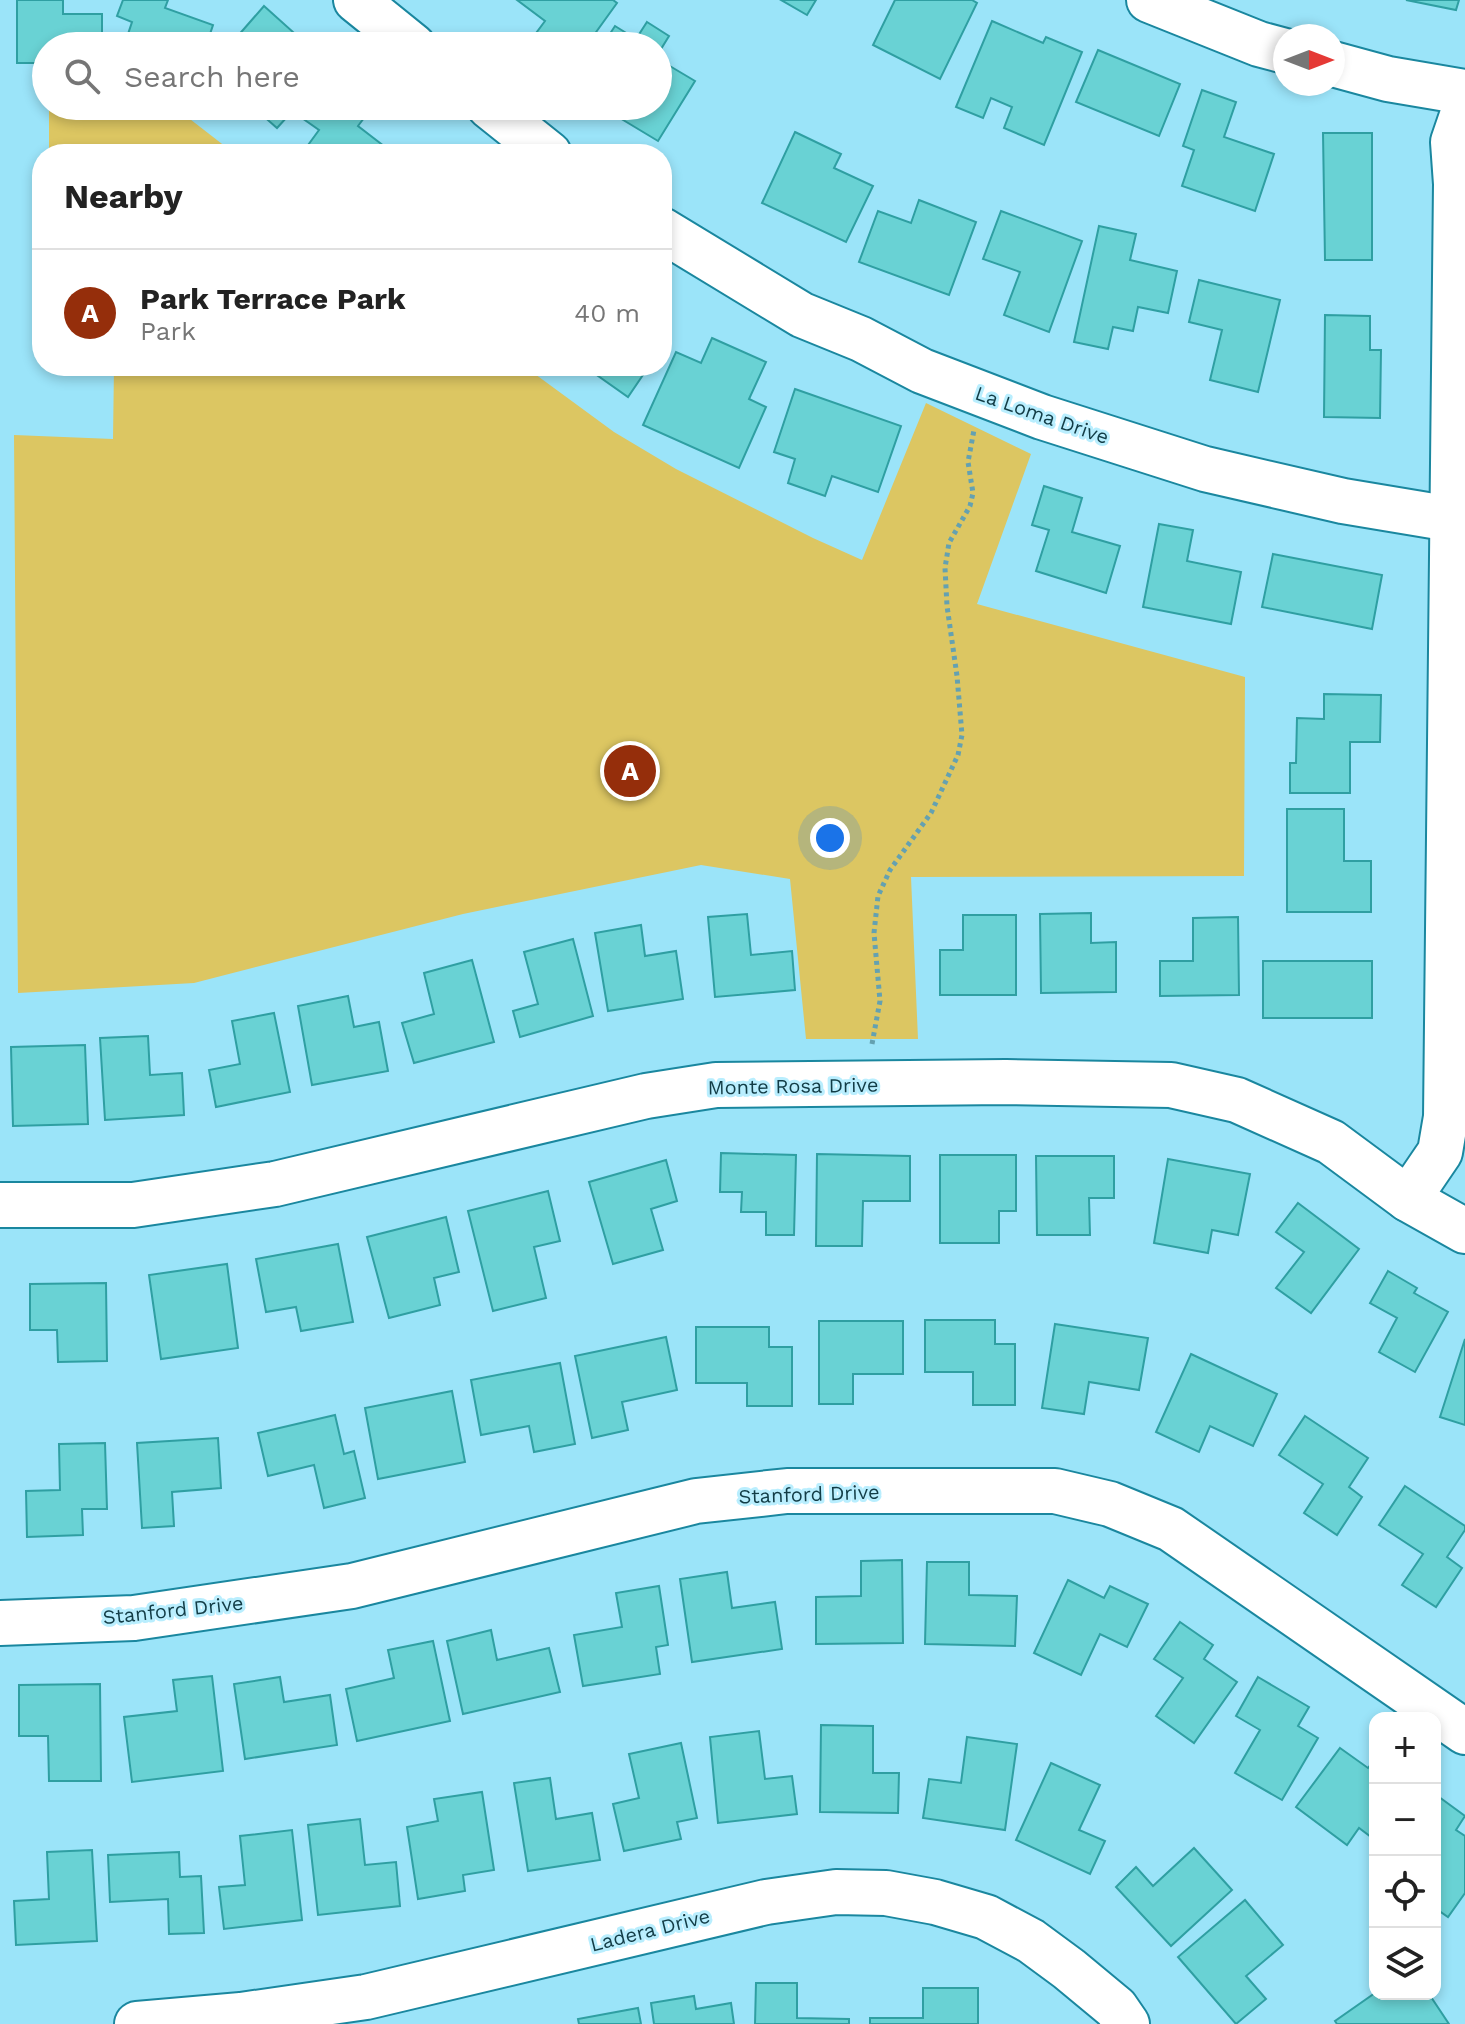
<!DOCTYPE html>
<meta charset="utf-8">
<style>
body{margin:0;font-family:"Work Sans",sans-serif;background:#f2f2f2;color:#222}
.controls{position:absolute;right:24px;bottom:24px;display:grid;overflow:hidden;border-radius:16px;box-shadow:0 4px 12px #0003}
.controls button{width:72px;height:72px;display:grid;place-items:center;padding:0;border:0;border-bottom:2px solid #e0e0e0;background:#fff;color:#222;font:40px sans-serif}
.compass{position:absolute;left:1273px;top:24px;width:72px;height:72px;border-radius:50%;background:#fff;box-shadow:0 4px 12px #0003;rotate:90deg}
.you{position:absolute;left:830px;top:838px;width:28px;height:28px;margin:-20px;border:6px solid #fff;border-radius:50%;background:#1a73e8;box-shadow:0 0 0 12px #1a73e833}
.badge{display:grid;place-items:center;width:52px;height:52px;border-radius:50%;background:#952e0b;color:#fff;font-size:26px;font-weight:700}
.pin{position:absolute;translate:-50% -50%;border:4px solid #fff;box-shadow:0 2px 8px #0006}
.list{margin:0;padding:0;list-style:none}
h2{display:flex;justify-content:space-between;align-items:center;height:104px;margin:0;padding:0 32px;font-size:34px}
h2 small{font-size:26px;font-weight:400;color:#767676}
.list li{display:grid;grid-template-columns:52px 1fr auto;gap:24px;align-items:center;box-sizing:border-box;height:128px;padding:0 32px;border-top:2px solid #e0e0e0}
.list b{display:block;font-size:30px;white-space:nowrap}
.list p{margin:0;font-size:26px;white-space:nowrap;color:#767676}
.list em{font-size:26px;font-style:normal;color:#767676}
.icon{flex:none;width:44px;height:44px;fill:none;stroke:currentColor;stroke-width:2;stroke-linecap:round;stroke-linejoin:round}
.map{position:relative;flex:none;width:1465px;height:2024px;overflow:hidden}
.search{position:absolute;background:#fff;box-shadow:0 4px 12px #0003;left:32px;top:32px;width:640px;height:88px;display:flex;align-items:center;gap:20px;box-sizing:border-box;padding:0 28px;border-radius:44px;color:#767676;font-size:30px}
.panel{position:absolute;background:#fff;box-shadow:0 4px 12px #0003;left:32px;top:144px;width:640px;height:232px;border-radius:32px}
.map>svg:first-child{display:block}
.green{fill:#dcc662}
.building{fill:#69d2d4;stroke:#2f9fa2;stroke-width:2}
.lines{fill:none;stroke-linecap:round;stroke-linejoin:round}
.minor-casing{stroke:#1a879f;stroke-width:48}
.path{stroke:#64a1b1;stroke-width:5;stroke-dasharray:4 4;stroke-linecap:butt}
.minor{stroke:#fff;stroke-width:44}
.labels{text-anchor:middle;stroke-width:6;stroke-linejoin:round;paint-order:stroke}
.street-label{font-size:20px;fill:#123c46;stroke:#b9eefe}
</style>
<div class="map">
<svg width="1465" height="2024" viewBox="0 0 1465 2024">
<rect width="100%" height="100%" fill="#9be4f9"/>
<g class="green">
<path d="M49 106H161L186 116 235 154H49Z"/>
<path d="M114 366H524L614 432 676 469 813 538 862 560 926 403 1031 454 977 604 1245 677 1244 876 911 877 918 1039H806L790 879 701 865 463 914 194 983 18 993 14 435 113 439Z"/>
</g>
<g class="building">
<path d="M17 0H63V14H102V46H46V63H17Z"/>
<path d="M123 0H168L165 8 213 25 206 46H124L132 22 117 16Z"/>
<path d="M517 0H613L617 3 586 46H530L528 44 545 21Z"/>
<path d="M781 0H816L807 15Z"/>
<path d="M895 0H972L977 3 940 79 873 45Z"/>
<path d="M1406 0H1459L1456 10Z"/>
<path d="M264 6 293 32 281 46H229Z"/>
<path d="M992 21 1043 43 1046 37 1082 52 1044 145 1004 128 1012 107 991 98 983 118 956 107Z"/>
<path d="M647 22 669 36 658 54V46H602L615 26 636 39Z"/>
<path d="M1098 50 1180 84 1159 136 1076 102Z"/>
<path d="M658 59 695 81 658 141 600 106H658Z"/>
<path d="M1202 90 1236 102 1224 137 1274 154 1255 211 1182 186 1194 150 1183 146Z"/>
<path d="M252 106H297L277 128Z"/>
<path d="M311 106H373L358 126 393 153 306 154 303 152 319 130 302 118Z"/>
<path d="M795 132 841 154 834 168 873 186 846 242 762 203Z"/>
<path d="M1323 133H1372V260H1325Z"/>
<path d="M919 200 976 222 949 295 859 262 878 211 911 223Z"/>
<path d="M1001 211 1082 241 1049 332 1004 315 1020 272 983 259Z"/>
<path d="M1099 226 1136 234 1130 260 1177 271 1168 313 1138 307 1133 331 1113 327 1108 349 1074 342Z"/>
<path d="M1199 280 1280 300 1258 392 1210 380 1222 330 1189 322Z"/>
<path d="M1325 315 1370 316V350H1381L1380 418 1324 417Z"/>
<path d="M712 338 766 362 749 399 766 407 739 468 643 425 676 352 701 363Z"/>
<path d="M584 366H649L628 397Z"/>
<path d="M795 389 901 426 878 492 832 476 825 496 788 483 795 459 774 452Z"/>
<path d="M1044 486 1082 498 1072 532 1120 546 1106 593 1036 571 1049 530 1032 525Z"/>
<path d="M1159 524 1193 530 1187 561 1241 572 1231 624 1143 607Z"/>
<path d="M1273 554 1382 575 1372 629 1262 607Z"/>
<path d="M1324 694 1381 695 1380 742H1350V793H1290V763H1296L1297 718 1324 719Z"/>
<path d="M1287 809H1344V861H1371V912H1287Z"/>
<path d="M1091 913V943L1116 942V992L1041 993 1040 914Z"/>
<path d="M747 914 751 955 792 951 795 990 715 997 708 917Z"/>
<path d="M963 915H1016V995H940V950H963Z"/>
<path d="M1238 917 1239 995 1160 996V961H1193V918Z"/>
<path d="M641 925 645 956 676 951 683 999 608 1011 595 933Z"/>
<path d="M573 939 593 1016 520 1037 513 1011 538 1004 524 952Z"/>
<path d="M472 960 494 1042 414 1063 402 1023 434 1014 424 973Z"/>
<rect x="1263" y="961" width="109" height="57"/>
<path d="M348 996 354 1027 379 1022 388 1071 312 1085 298 1006Z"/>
<path d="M274 1013 290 1092 216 1107 209 1070 240 1064 232 1021Z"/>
<path d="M148 1036 150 1075 182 1073 184 1115 105 1120 100 1038Z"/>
<path d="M85 1045 88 1124 13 1126 11 1047Z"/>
<path d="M721 1153 796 1155 794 1235H766V1212H741L742 1192H720Z"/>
<path d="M817 1154 910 1156V1201H863L862 1246H816Z"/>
<path d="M940 1155H1016V1211H999V1243H940Z"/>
<path d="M1036 1156H1114V1198H1089L1090 1235H1037Z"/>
<path d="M1168 1159 1250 1174 1238 1235 1212 1230 1208 1253 1154 1243Z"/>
<path d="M666 1160 677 1201 651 1209 663 1250 613 1264 589 1182Z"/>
<path d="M548 1191 560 1241 534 1247 546 1298 493 1311 468 1211Z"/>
<path d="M1298 1203 1359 1249 1311 1313 1276 1288 1304 1252 1276 1232Z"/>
<path d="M446 1217 459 1272 434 1278 440 1305 389 1318 367 1237Z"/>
<path d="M338 1244 353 1322 301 1331 296 1307 266 1312 256 1259Z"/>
<path d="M227 1264 238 1348 161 1359 149 1275Z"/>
<path d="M1388 1271 1417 1288 1414 1293 1448 1312 1415 1372 1379 1352 1397 1318 1370 1303Z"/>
<path d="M106 1283 107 1361 58 1362 57 1330H30V1284Z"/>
<path d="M925 1320H995V1344H1015V1405H973V1372H925Z"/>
<path d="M819 1321H903V1374H853V1404H819Z"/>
<path d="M1055 1324 1148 1338 1139 1390 1089 1382 1084 1414 1042 1408Z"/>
<path d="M696 1327H769V1347H792V1406H747V1383H696Z"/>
<path d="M666 1337 677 1390 622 1402 628 1430 592 1438 575 1356Z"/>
<path d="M1465 1339V1425L1440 1417Z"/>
<path d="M1191 1354 1277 1394 1253 1446 1210 1426 1199 1452 1156 1432Z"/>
<path d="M560 1363 575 1444 534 1452 529 1426 481 1435 471 1380Z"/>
<path d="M452 1391 465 1462 378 1479 365 1408Z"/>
<path d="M335 1415 344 1454 354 1451 365 1498 324 1508 314 1465 268 1476 258 1433Z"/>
<path d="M1305 1416 1368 1458 1349 1487 1362 1497 1337 1535 1304 1513 1323 1484 1279 1455Z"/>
<path d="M218 1438 221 1488 172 1492 174 1526 142 1528 137 1443Z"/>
<path d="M105 1443 107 1509H82L83 1535 27 1537 26 1491 60 1490 59 1444Z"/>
<path d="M1405 1486 1465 1526V1530L1447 1557 1462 1568 1436 1607 1402 1585 1423 1554 1379 1525Z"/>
<path d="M902 1560 903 1643 816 1644V1597L861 1596V1561Z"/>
<path d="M927 1562H969V1595L1017 1596 1015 1646 925 1644Z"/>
<path d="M727 1572 732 1608 775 1602 782 1649 692 1662 680 1579Z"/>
<path d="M1068 1580 1104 1598 1110 1586 1148 1604 1127 1647 1100 1634 1081 1675 1034 1653Z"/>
<path d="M659 1586 668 1645 656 1647 660 1674 583 1686 574 1635 622 1627 616 1593Z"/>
<path d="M1180 1622 1213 1645 1204 1659 1237 1682 1194 1743 1156 1716 1183 1678 1154 1659Z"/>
<path d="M491 1630 497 1660 549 1648 560 1692 463 1714 447 1641Z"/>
<path d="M433 1641 450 1721 357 1741 346 1689 394 1678 388 1650Z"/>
<path d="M212 1676 223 1771 132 1782 124 1717 177 1711 173 1680Z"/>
<path d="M280 1677 284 1702 330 1695 337 1745 245 1759 234 1684Z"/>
<path d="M1258 1677 1309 1707 1298 1726 1318 1738 1282 1800 1235 1773 1260 1730 1236 1716Z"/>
<path d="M100 1684 101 1781H49L48 1736H19V1685Z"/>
<path d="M821 1725 873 1726V1773H899L898 1813 820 1812Z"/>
<path d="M759 1731 765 1779 792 1776 797 1814 718 1823 710 1737Z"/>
<path d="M967 1737 1017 1744 1005 1830 923 1818 929 1779 961 1783Z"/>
<path d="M681 1743 697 1818 677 1822 681 1839 624 1851 613 1804 639 1798 629 1754Z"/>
<path d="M1340 1748 1368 1768 1375 1759V1840L1359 1828 1347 1845 1296 1807Z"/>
<path d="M1051 1763 1100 1785 1079 1830 1105 1841 1090 1874 1016 1840Z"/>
<path d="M550 1778 556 1819 592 1813 600 1860 528 1871 514 1783Z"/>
<path d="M482 1792 494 1870 463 1875 465 1891 418 1899 407 1827 438 1821 434 1799Z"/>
<path d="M1435 1794 1465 1816 1456 1830 1465 1836V1893L1448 1917 1435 1908Z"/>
<path d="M360 1819 365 1865 396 1862 400 1906 318 1915 308 1825Z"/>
<path d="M292 1830 302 1920 224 1929 219 1887 245 1885 240 1836Z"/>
<path d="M1194 1848 1232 1890 1171 1946 1116 1887 1136 1867 1153 1886Z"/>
<path d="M92 1850 97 1941 16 1945 14 1901 49 1899 47 1852Z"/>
<path d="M179 1852 180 1877 201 1876 204 1933 169 1934 168 1899 110 1902 108 1855Z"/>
<path d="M1245 1900 1283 1945 1246 1976 1266 1999 1236 2024 1178 1957Z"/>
<path d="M756 1983H797V2018L849 2019V2024H755Z"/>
<path d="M923 1988H978V2024H870V2018H923Z"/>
<path d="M1375 1993 1429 1994 1449 2024H1337L1335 2021Z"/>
<path d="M694 1996 696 2009 731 2003 734 2024H654L651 2003Z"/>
<path d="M638 2008 641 2024H579L578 2019Z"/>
</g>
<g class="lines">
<g class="minor-casing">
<g id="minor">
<path d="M356 0 413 46"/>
<path d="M1149 0 1259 44 1285 51"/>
<path d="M1333 64 1388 79 1465 92"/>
<path d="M489 106 549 154"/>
<path d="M662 230 802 315 861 339 922 371 1042 417 1205 469 1343 501 1451 519"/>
<path d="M1408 1199 1440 1152 1446 1117 1456 184 1453 142 1465 107"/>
<path d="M0 1205H133L275 1184 646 1096 716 1085 1006 1082 1171 1085 1237 1100 1331 1142 1408 1199 1465 1231"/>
<path d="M0 1623 134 1618 352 1586 696 1501 787 1491H1055L1110 1504 1171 1529 1465 1732"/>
<path d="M137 2024 241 2015 366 1997 766 1902 836 1892 886 1893 935 1902 986 1917 1031 1941 1069 1969 1116 2008 1127 2024"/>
</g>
</g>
<path class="path" d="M872 1044 880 1001 874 933 878 896 890 870 931 813 958 755 962 735 957 676 947 606 945 568 949 543 970 506 973 493 968 462 974 430"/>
<use href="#minor" class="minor"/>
</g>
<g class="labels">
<g class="street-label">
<text transform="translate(1042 415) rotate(19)" y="7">La Loma Drive</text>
<text transform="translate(793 1086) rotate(-1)" y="7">Monte Rosa Drive</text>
<text transform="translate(809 1494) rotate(-2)" y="7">Stanford Drive</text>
<text transform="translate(173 1610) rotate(-6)" y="7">Stanford Drive</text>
<text transform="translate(650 1930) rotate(-14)" y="7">Ladera Drive</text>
</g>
</g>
</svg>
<div class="controls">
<button>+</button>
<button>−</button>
<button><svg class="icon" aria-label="locate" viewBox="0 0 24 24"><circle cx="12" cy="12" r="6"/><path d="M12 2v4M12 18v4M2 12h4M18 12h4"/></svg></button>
<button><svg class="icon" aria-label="layers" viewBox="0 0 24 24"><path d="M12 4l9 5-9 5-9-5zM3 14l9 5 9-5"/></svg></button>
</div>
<svg class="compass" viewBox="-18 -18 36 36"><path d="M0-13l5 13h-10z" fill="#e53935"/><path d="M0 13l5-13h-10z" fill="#767676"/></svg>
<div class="you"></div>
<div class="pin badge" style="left:630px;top:771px">A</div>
<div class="search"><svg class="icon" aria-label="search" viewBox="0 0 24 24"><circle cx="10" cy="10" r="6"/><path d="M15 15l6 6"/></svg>Search here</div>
<section class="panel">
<h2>Nearby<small></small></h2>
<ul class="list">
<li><span class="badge">A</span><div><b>Park Terrace Park</b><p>Park</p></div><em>40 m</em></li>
</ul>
</section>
</div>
